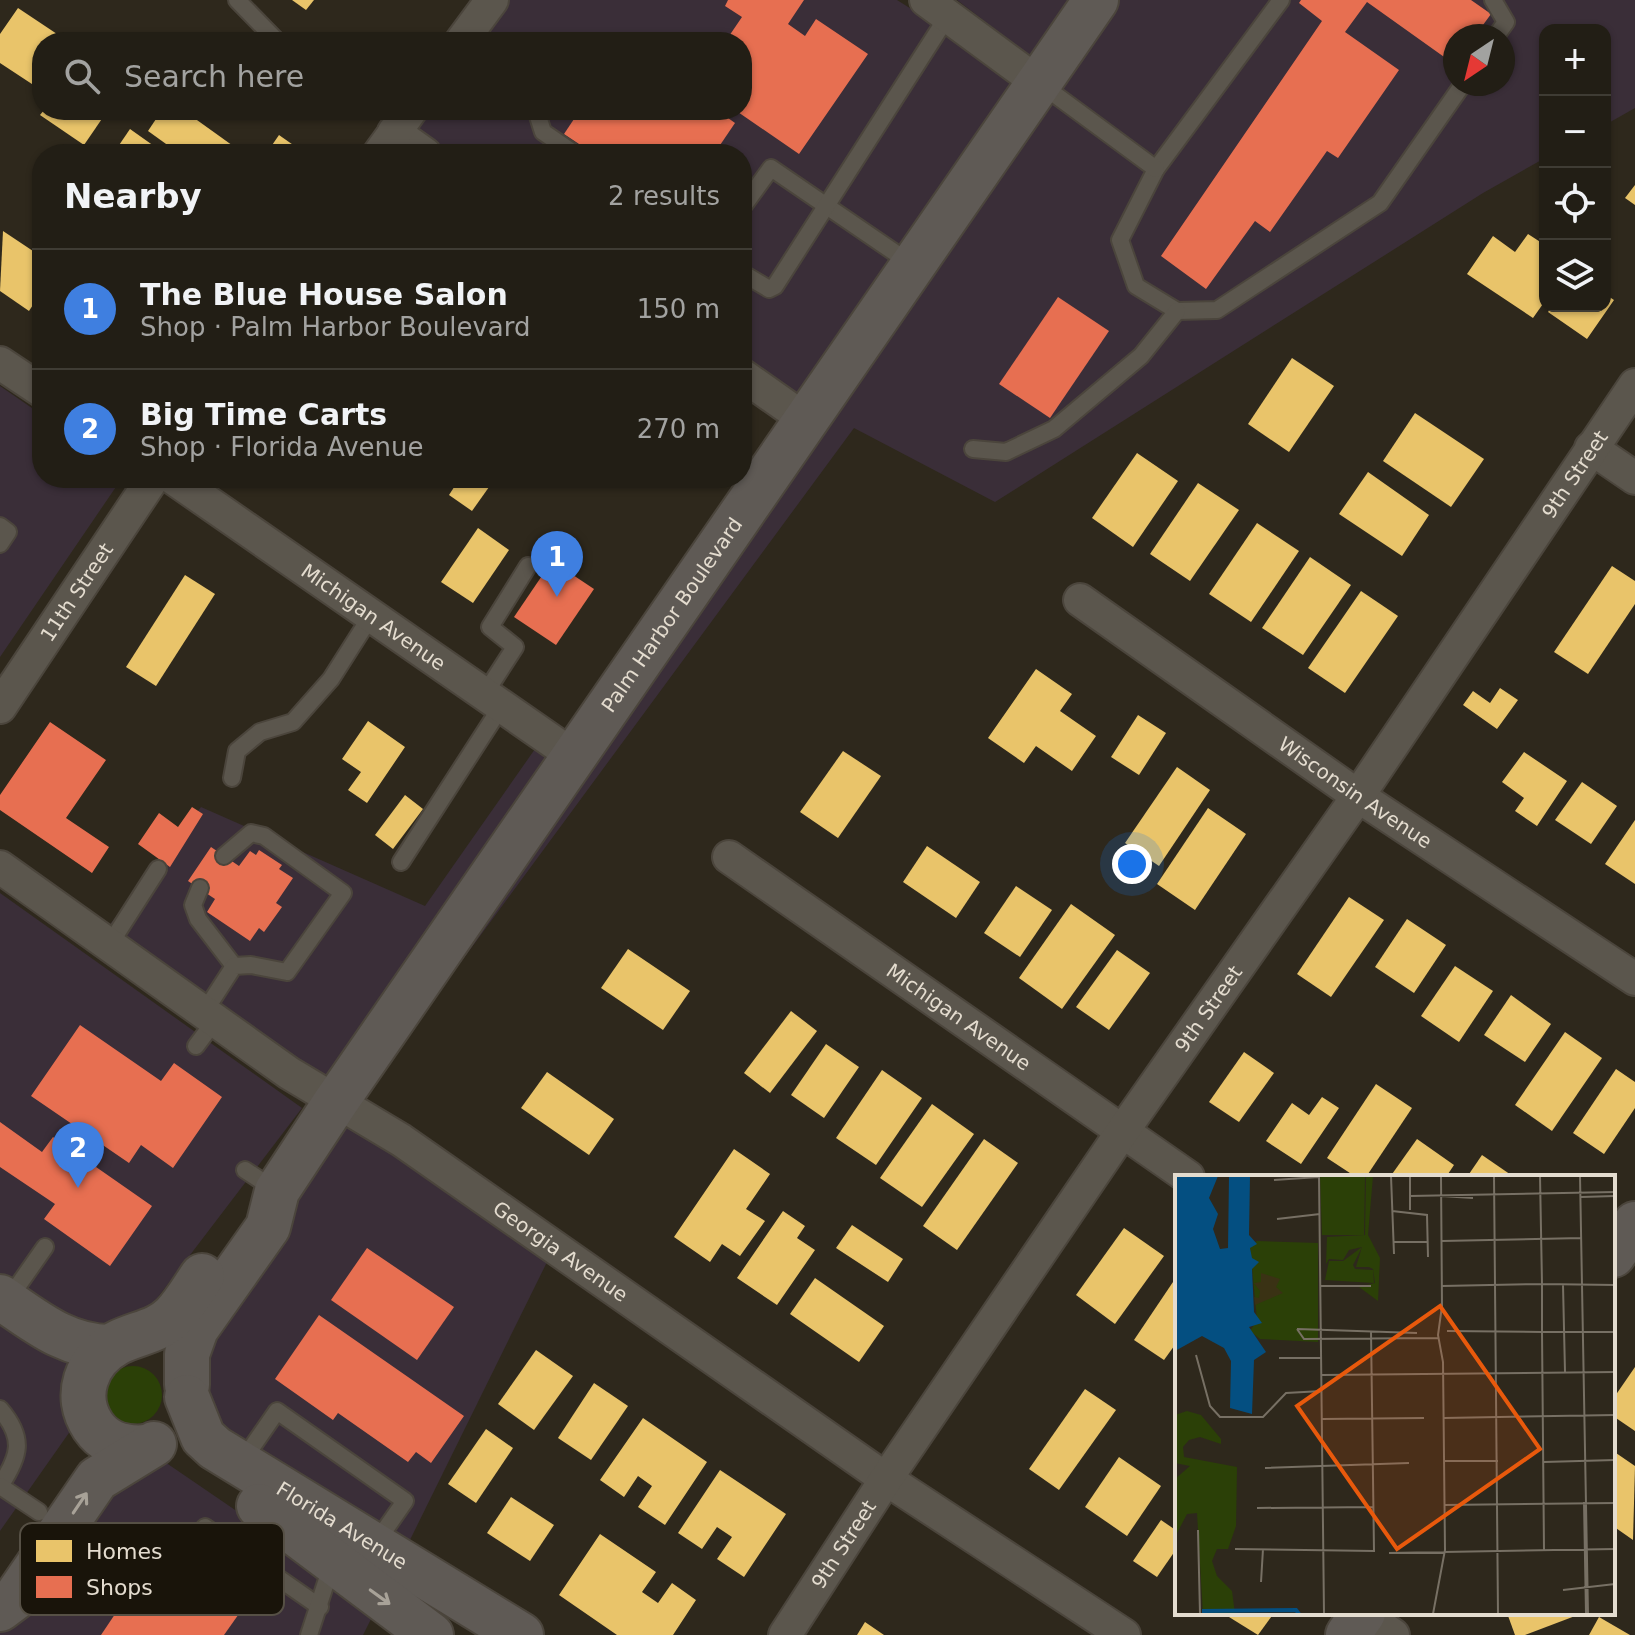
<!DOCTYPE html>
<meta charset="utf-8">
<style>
body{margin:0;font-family:"DejaVu Sans",sans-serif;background:#2e2b22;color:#f1f3f6}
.controls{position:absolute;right:24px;top:24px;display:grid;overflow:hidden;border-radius:16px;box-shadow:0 2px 6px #0004}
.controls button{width:72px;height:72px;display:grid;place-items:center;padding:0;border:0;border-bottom:2px solid #3f3c34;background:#221e15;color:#f1f3f6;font:40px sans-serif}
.compass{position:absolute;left:1443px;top:24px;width:72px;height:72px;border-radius:50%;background:#221e15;box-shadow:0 2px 6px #0004;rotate:215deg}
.you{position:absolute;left:1132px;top:864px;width:28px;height:28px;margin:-20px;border:6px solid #fff;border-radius:50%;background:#1a73e8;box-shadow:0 0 0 12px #1a73e833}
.badge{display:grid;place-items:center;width:52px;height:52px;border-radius:50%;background:#d93025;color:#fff;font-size:26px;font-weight:700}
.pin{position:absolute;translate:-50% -66px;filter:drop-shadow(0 2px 4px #0008)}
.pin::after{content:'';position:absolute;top:42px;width:28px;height:24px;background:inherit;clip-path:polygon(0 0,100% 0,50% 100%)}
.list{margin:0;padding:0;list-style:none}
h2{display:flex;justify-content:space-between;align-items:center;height:104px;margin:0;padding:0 32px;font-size:34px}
h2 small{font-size:26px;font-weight:400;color:#a2a2a0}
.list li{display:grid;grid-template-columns:52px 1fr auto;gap:24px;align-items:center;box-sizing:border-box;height:120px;padding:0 32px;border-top:2px solid #3f3c34}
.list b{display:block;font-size:30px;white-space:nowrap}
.list p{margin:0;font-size:26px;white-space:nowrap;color:#a2a2a0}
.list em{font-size:26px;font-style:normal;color:#a2a2a0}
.icon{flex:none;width:44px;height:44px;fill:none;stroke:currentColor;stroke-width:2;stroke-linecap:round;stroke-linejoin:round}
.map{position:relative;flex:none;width:1635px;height:1635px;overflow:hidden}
.search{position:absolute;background:#221e15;box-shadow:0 2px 6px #0004;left:32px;top:32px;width:720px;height:88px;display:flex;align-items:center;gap:20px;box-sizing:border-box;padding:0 28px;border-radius:32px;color:#a2a2a0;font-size:30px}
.panel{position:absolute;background:#221e15;box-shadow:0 2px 6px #0004;left:32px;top:144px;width:720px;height:344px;border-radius:32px}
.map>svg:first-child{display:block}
.commercial{fill:#3a2e38;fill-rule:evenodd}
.green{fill:#2b4007}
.homes{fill:#e9c46a}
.shops{fill:#e76f51}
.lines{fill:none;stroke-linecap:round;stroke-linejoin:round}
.lane-casing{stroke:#4b453c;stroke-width:20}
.street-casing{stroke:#4b453c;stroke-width:36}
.secondary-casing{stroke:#4b453c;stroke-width:48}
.lane{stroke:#5b564d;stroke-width:16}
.street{stroke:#5b564d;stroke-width:32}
.secondary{stroke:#5f5a55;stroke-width:44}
.oneway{stroke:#a8a298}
.labels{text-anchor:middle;stroke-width:8;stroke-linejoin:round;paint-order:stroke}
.street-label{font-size:20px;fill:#e4dccf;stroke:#19140a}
.inset-river{fill:none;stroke:#044f81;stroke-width:4}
.inset-road{fill:none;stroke:#777064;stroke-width:2}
.view{fill:#e8590c;fill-opacity:0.15;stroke:#e8590c;stroke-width:4}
.inset-edge{fill:none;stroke:#e4dccf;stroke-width:4}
.key{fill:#19140a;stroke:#565045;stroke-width:2}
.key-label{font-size:22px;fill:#e4dccf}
</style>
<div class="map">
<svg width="1635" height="1635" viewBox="0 0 1635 1635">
<rect width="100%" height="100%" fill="#2e281c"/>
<g class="commercial">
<path d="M510 0H897L940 27 1020 88 804 399 742 356V154H453L415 128 428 110H742V42H479Z"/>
<path d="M957 0H1079L1038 62Z"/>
<path d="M1114 0H1635V108L1605 125V30H1545V158L1483 193 995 502 854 428 360 1099ZM1455 36H1503V84H1455Z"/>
<path d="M0 386 42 415V478H122L0 657Z"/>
<path d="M535 749 554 762 332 1082 108 927 201 807 425 906Z"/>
<path d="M0 893 302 1108 139 1322 71 1430 0 1531Z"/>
<path d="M338 1123 392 1153 547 1262 407 1546 248 1451 209 1412 202 1355 289 1200Z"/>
<path d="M162 1460 285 1544 374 1613 363 1635H0V1627L107 1489Z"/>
</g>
<circle class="green" cx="133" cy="1395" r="29"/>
<g class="homes">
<path d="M292 0H314L306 10Z"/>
<path d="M18 8 69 42H42V81L38 88 0 63V34Z"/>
<path d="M44 110H108L84 145 40 115Z"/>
<path d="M162 110H183L236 148 232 154H180L148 131Z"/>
<path d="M130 129 154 146 149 154H113Z"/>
<path d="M279 135 306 154H266Z"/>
<path d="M1635 185V205L1625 198Z"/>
<path d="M3 231 42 257V291L29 311 0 291Z"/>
<path d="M1528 234 1545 245V301L1533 318 1467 274 1493 236 1515 252Z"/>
<path d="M1605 294 1614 300 1587 339 1548 312 1552 306H1605Z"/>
<path d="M1292 358 1334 386 1289 452 1248 424Z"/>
<path d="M1415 413 1484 459 1451 507 1383 461Z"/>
<path d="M1137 453 1178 481 1133 547 1092 518Z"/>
<path d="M1368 472 1429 515 1402 556 1339 514Z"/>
<path d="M460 478 494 480 472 511 449 495Z"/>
<path d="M1198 483 1239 510 1190 581 1150 554Z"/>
<path d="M1257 523 1299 551 1251 622 1209 594Z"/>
<path d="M478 528 509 550 473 603 441 582Z"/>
<path d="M1310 557 1351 585 1303 655 1262 628Z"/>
<path d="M1612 566 1635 581V604L1588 674 1554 652Z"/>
<path d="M185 575 215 594 156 686 126 667Z"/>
<path d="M1361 591 1398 616 1345 693 1308 668Z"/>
<path d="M1036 669 1072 694 1060 711 1096 736 1072 771 1036 746 1024 763 988 738Z"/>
<path d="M1500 688 1518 700 1497 729 1463 705 1473 691 1490 703Z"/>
<path d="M1138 715 1166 733 1139 775 1111 757Z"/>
<path d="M368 721 405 747 367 803 348 790 361 772 342 759Z"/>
<path d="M843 751 881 776 838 838 800 812Z"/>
<path d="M1524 752 1567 781 1537 826 1515 811 1524 798 1502 782Z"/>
<path d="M1177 767 1210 790 1159 866 1125 843Z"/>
<path d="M1582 782 1617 806 1591 844 1555 820Z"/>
<path d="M405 795 423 809 393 849 375 835Z"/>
<path d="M1208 808 1246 834 1195 910 1157 884Z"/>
<path d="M1635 820V884L1605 864Z"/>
<path d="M927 846 980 882 956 918 903 882Z"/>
<path d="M1016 886 1052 910 1020 957 984 933Z"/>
<path d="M1349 897 1384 920 1331 997 1297 974Z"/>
<path d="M1071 904 1115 935 1062 1009 1019 978Z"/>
<path d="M1407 919 1446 945 1414 993 1375 967Z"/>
<path d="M628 949 690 991 663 1030 601 988Z"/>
<path d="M1117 950 1150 973 1109 1030 1076 1007Z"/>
<path d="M1455 966 1493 991 1459 1042 1421 1016Z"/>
<path d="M1511 995 1551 1024 1525 1062 1484 1035Z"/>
<path d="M791 1011 817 1031 770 1093 744 1073Z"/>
<path d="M1565 1032 1602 1058 1552 1131 1515 1105Z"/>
<path d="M826 1044 859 1067 824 1118 791 1095Z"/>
<path d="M1244 1052 1274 1073 1239 1122 1209 1102Z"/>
<path d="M1616 1069 1635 1082V1108L1604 1154 1573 1133Z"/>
<path d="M882 1070 922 1098 876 1165 836 1138Z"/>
<path d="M547 1072 614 1119 589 1155 521 1108Z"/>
<path d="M1376 1084 1412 1108 1366 1177H1356L1327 1158Z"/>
<path d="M1322 1097 1339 1108 1301 1164 1266 1141 1292 1103 1309 1115Z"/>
<path d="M932 1104 974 1134 922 1207 880 1178Z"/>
<path d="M984 1139 1018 1163 957 1250 923 1226Z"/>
<path d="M1417 1139 1454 1165 1446 1177H1390Z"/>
<path d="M734 1149 770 1174 746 1209 765 1221 740 1256 722 1244 710 1262 674 1237Z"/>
<path d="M1482 1155 1514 1177H1467Z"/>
<path d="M783 1211 805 1226 797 1238 815 1250 777 1305 737 1278Z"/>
<path d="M852 1225 903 1259 888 1282 836 1248Z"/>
<path d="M1124 1228 1164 1256 1115 1324 1076 1295Z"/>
<path d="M1177 1276V1342L1164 1360 1134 1340Z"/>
<path d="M815 1278 884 1326 859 1362 790 1314Z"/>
<path d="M536 1350 573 1376 534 1430 498 1404Z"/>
<path d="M1635 1367V1431L1613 1416V1399Z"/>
<path d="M594 1383 628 1406 591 1460 558 1438Z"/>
<path d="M1085 1389 1116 1410 1059 1490 1029 1469Z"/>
<path d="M643 1418 707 1462 665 1525 638 1507 652 1486 638 1476 624 1497 600 1480Z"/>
<path d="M486 1429 513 1448 476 1503 448 1484Z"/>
<path d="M1616 1453 1635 1466 1633 1540 1613 1526Z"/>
<path d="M1119 1457 1161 1486 1127 1536 1085 1507Z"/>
<path d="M720 1470 786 1514 744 1577 717 1559 732 1537 717 1527 702 1549 678 1533Z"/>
<path d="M511 1497 554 1525 530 1561 487 1533Z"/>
<path d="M1161 1520 1177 1531V1548L1157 1577 1133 1561Z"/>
<path d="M600 1534 656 1572 642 1592 658 1603 672 1583 696 1600 673 1635H617L559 1595Z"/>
<path d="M1232 1613H1274L1258 1635 1229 1617Z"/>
<path d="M1507 1613H1583L1525 1635H1515Z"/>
<path d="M1599 1617 1630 1635H1589Z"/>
<path d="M865 1622 884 1635H857Z"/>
</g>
<g class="shops">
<path d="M728 0H804L788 24 805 36 816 19 868 54 799 154 735 110H742V42H725L742 17 725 6Z"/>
<path d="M1301 0H1471L1491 14 1475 36H1455L1454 64 1367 2 1345 32 1399 70 1338 158 1327 151 1270 232 1255 221 1206 289 1161 256 1322 21 1299 3Z"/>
<path d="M580 110H717L735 123 714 154H594L564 134Z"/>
<path d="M1058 297 1109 331 1050 418 999 384Z"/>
<path d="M552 561 594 589 556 645 514 617Z"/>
<path d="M50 722 106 760 66 818 109 847 92 873 0 810V795Z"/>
<path d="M192 807 203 814 170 867 138 844 159 813 178 827Z"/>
<path d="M211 847 239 866 250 851 256 855 259 850 282 865 279 869 293 878 276 903 282 907 264 932 259 928 250 941 207 912 215 899 188 881Z"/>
<path d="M80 1025 161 1081 174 1063 222 1097 173 1168 141 1145 129 1163 31 1096Z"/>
<path d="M0 1122 42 1152 53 1137 152 1206 110 1266 44 1219 55 1204 0 1167Z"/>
<path d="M367 1248 454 1307 417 1360 331 1300Z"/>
<path d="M319 1315 464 1416 431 1463 416 1452 408 1462 338 1413 333 1420 275 1379Z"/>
<path d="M164 1541 248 1601 224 1635H101Z"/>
</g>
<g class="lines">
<g class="lane-casing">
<g id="lane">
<path d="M237 0 278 42"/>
<path d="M1281 0 1156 169 1120 240 1136 286 1177 311 1217 310 1380 203 1463 84"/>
<path d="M1493 0 1506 22 1496 36"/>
<path d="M1042 85 1156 169"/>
<path d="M536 110 543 132 575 154"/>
<path d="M742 208 771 168 913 265"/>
<path d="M742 273 769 289 775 286 949 14"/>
<path d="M973 449 1006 452 1054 429 1141 356 1177 311"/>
<path d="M0 526 8 532 0 544"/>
<path d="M484 695 515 647 490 627 528 566"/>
<path d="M232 778 237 751 260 732 293 722 331 679 371 616"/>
<path d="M401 862 501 707"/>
<path d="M200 888 193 905 198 919 234 966"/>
<path d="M108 947 158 869"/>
<path d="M203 1014 234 966 251 965 287 972 343 893 264 836 251 833 224 856"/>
<path d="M196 1046 214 1022"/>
<path d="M245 1170 277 1191"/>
<path d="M8 1300 45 1247"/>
<path d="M0 1409C25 1438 20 1456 0 1486"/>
<path d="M241 1463 277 1411 405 1501 375 1544"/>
<path d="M0 1486 39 1512"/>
<path d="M205 1527 320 1607"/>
<path d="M309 1635 332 1564"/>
</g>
</g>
<g class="street-casing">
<g id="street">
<path d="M926 0 1040 84"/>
<path d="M461 42 492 0"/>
<path d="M394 132 425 154"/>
<path d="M379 154 411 110"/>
<path d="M0 363 42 391"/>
<path d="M742 375 806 420"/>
<path d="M1591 448 1635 478"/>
<path id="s1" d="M173 478 575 757"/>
<path id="s2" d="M1080 600 1358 796 1635 979"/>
<path id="s3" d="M0 707 153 478"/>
<path id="s4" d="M729 857 1188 1177"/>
<path id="s5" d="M0 867 289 1073 401 1140 886 1479 1124 1635"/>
<path d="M1362 1614 1393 1635"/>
<path id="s6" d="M785 1635 886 1479 1122 1132 1358 796 1635 385"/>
</g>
</g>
<g class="secondary-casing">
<g id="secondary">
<path d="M1613 1255 1635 1224"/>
<path d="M0 1297C35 1321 66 1347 110 1347"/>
<path id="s7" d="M187 1385V1354L196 1329 268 1227 277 1191 335 1103 1096 0"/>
<path id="s8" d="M187 1397 203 1437 215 1448 521 1635"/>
<path d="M147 1447C126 1449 106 1445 93 1426 73 1396 86 1360 117 1343 136 1333 157 1332 173 1316 184 1305 193 1289 202 1276"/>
<path d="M259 1506 431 1635"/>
<path d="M0 1609 16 1597 97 1479 154 1444"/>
<path d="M1348 1635 1363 1613"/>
</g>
</g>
<use href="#lane" class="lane"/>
<use href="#street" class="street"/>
<use href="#secondary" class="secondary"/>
</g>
<defs><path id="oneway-shaft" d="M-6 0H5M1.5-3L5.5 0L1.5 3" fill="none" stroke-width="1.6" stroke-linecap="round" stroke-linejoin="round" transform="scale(2)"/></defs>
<g class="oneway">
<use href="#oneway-shaft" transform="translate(80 1503) rotate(-56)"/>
<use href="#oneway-shaft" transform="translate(380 1597) rotate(36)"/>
</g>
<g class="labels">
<g class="street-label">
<text dy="7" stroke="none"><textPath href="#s6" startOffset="1404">9th Street</textPath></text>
<text dy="7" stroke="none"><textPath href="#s3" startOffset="138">11th Street</textPath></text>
<text dy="7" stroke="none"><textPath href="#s7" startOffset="918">Palm Harbor Boulevard</textPath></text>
<text dy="7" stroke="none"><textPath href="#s1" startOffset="244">Michigan Avenue</textPath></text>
<text dy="7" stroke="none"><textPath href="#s2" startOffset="336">Wisconsin Avenue</textPath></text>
<text dy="7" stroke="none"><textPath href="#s6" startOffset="756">9th Street</textPath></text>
<text dy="7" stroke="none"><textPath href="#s4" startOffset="280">Michigan Avenue</textPath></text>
<text dy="7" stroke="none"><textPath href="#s5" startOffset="680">Georgia Avenue</textPath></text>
<text dy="7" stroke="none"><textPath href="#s8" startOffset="208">Florida Avenue</textPath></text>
<text dy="7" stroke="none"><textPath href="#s6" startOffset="108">9th Street</textPath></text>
</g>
</g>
<g transform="translate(1175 1175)">
<rect width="440" height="440" fill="#2e281c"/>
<path d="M145 1H190L189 60H147ZM191 1H198L193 60 205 83 203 126 184 112 200 108 198 94 194 92H181L187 72 178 90 180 94 198 95 199 108 150 105 154 86H168L187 72 174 75 168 85 154 84 151 89 152 62 190 60ZM82 66 143 68V167L85 164 75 156 82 145 75 72ZM12 236 26 240 46 264V269L25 262 14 265 8 272 9 282 62 292 61 351 53 374H42L37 386 42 401 57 416 60 439H28L22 338 12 339 0 362V304L15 291 0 288V240Z" fill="#2b4007"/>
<path d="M86 98 105 104 101 112 108 118 80 130 79 122 84 123 85 116 79 108 86 107Z" fill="#3a3214"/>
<path d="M0 1H43L34 23 43 39 38 54 45 74 53 73 54 1H75L74 60 82 69 75 73 77 83 84 87 77 94 79 137 87 148 74 152 91 177 79 185 77 239 55 233 56 186 49 173 27 161 0 176Z" fill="#044f81"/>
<path class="inset-river" d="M27 436 121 435 124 439"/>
<path class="inset-road" d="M144 1 149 439M216 1 219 79M235 1V35M319 1 323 439M405 1 413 439M99 5 144 2M235 21 440 17M266 21 298 23M406 22 440 21M217 36 252 40 253 82M102 44 145 39M267 66 407 63M218 67H252M367 109 440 110M388 110 390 197M145 111H196M267 111 367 109 365 1M122 154 129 164 263 163M122 154 242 158M272 156 367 157V109M21 180 35 231 45 242H88L111 218 147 216M104 183H146M147 200 440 197M269 243 440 240M147 244 249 243M269 286H323M369 287 440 285M90 293 234 288M409 327 411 439M269 330 440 328M82 333 199 332M23 355 25 439M60 374 199 376 196 156M369 375 367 157H440M214 378 440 374M86 407 88 374M388 415 440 409M258 439 270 375 268 187 263 160 267 131 266 1"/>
<path class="view" d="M265 131 365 274 222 374 122 231Z"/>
<rect width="440" height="440" class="inset-edge"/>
</g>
<rect x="20" y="1523" width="264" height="92" rx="12" class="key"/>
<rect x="36" y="1540" width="36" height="22" fill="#e9c46a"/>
<rect x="36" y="1576" width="36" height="22" fill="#e76f51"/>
<g class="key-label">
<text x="86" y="1559">Homes</text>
<text x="86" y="1595">Shops</text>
</g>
</svg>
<div class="controls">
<button>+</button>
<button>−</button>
<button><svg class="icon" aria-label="locate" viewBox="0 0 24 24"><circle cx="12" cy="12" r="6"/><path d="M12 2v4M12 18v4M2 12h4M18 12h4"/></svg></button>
<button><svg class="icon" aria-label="layers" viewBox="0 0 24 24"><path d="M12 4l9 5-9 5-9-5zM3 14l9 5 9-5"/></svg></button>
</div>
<svg class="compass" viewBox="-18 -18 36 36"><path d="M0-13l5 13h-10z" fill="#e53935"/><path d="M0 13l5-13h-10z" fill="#a2a2a0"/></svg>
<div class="you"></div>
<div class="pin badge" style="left:557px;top:597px;background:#3f7fe0">1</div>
<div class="pin badge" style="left:78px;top:1188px;background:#3f7fe0">2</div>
<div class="search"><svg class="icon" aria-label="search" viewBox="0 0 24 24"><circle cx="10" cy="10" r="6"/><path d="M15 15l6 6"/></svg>Search here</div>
<section class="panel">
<h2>Nearby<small>2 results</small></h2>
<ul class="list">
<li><span class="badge" style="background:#3f7fe0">1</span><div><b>The Blue House Salon</b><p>Shop · Palm Harbor Boulevard</p></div><em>150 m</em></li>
<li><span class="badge" style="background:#3f7fe0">2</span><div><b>Big Time Carts</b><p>Shop · Florida Avenue</p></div><em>270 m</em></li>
</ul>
</section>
</div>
